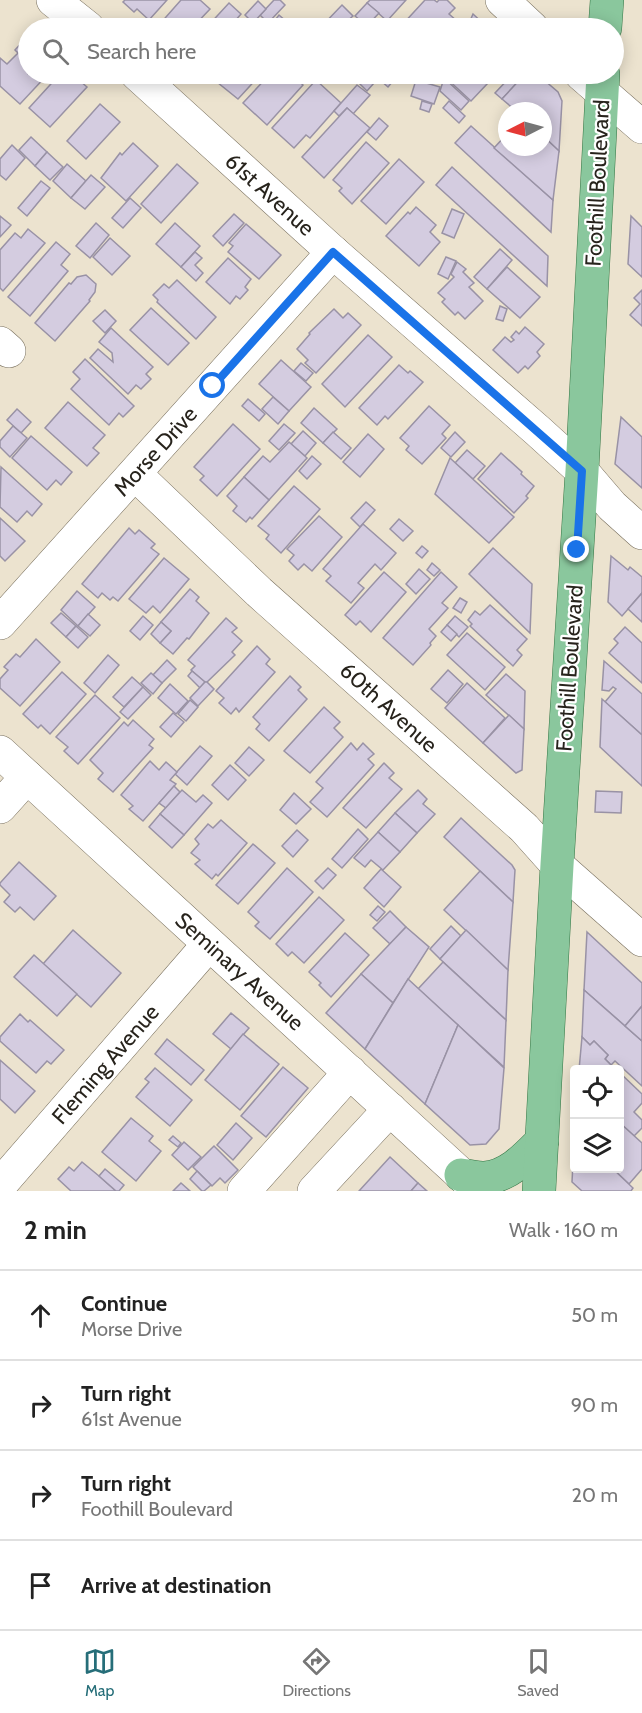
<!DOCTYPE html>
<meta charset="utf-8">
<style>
body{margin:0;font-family:Cabin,sans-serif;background:#f6f6f6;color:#222}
.controls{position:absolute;right:18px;bottom:18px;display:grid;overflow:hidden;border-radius:6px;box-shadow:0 3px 15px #0003}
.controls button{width:54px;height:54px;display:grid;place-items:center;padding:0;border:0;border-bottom:2px solid #e0e0e0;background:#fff;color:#222;font:30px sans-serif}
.compass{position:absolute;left:498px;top:102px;width:54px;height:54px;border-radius:50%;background:#fff;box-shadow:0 3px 15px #0003;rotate:264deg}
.stop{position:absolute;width:18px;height:18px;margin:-14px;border:4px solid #1a73e8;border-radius:50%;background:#fff}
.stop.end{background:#1a73e8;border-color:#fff;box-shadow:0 2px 6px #0008}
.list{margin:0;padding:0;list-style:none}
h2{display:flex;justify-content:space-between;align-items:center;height:78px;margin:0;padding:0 24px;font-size:26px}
h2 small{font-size:20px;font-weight:400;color:#767676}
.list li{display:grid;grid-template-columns:39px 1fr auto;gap:18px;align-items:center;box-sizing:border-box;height:90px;padding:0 24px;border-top:2px solid #e0e0e0}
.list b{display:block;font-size:22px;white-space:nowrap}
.list p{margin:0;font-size:20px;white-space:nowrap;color:#767676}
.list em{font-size:20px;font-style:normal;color:#767676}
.icon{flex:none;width:33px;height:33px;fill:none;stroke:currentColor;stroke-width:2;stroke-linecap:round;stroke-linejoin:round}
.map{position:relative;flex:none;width:642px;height:1191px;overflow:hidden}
.search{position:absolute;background:#fff;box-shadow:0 3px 15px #0003;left:18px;right:18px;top:18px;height:66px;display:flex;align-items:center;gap:15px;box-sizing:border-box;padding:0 21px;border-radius:33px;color:#767676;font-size:22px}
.sheet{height:438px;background:#fff}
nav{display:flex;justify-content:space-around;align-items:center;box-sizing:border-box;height:84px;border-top:2px solid #e0e0e0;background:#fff;font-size:16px;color:#767676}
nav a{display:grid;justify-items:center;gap:3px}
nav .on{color:#266e79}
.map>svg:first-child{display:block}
.building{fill:#d4cce0;stroke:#9992a5;stroke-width:1.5}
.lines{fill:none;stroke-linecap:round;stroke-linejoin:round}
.minor-casing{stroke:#786f5d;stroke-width:34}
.major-casing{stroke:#357645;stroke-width:34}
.minor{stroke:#fff;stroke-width:33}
.major{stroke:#8ac79d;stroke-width:33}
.route{stroke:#1a73e8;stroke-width:8}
.labels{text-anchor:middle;stroke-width:4.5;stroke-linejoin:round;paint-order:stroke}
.street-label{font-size:22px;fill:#27231c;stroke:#fff}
</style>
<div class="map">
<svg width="642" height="1191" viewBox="0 0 642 1191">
<rect width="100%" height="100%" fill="#ece3cf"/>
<g class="building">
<path d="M125 0H167L149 20 137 9 134 12 123 2Z"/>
<path d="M181 0H200L210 9 192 28H161L158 26Z"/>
<path d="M274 0H280L285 5 268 23 260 15Z"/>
<path d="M370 0H406L387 21 367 3Z"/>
<path d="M425 0H434L437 2 439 0H447L455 8 449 14 457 21 451 28H403L404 27 402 25Z"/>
<path d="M258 1 266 9 253 23 245 15Z"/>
<path d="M229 3 241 14 235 21 243 28H206Z"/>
<path d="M367 3 379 13 367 26 355 16Z"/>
<path d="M342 5 353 16 339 28H320Z"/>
<path d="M473 14 488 28H467Z"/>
<path d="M279 15 287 22 281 28H277L272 24Z"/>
<path d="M24 40 27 43 28 41V74H48L20 104 0 86V58L7 64 18 53 15 50Z"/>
<path d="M60 74H72L87 87 50 127 29 108Z"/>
<path d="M217 74H261L238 99 212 78Z"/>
<path d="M270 74H291L303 85 267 125 243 103Z"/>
<path d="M373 74H399L388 87Z"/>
<path d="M446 74H476L487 84 471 101 444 76Z"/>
<path d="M513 74 521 79 502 99 495 93Z"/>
<path d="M525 74H537L558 92 562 101 559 151 543 136V111H516L502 99Z"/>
<path d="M366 76 374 83 367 91 359 83Z"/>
<path d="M444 78 469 101 461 110 440 91Z"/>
<path d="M316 80 341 103 310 138 306 135 294 148 272 128Z"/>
<path d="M416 80 440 87 434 104 411 96Z"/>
<path d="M357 85 370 95 353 114 347 108 339 116 334 111Z"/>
<path d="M422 101 432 104 429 112 420 109Z"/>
<path d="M449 101 465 116 459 123 443 108Z"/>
<path d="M100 104 120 122 86 159 67 141Z"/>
<path d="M347 108 370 128 324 178 302 157Z"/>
<path d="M379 118 388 126 376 140 367 132Z"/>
<path d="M471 126 553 200 551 232 455 143Z"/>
<path d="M507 134V147H543V136L559 151 553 200 494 148Z"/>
<path d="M31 137 47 152 35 166 19 150Z"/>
<path d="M366 142 389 163 352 204 339 191 342 188 333 180Z"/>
<path d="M133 143 158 166 126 201 101 178 120 153 122 155Z"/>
<path d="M12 145 25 158 6 180 0 175V159Z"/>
<path d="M47 152 63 167 50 180 35 166Z"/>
<path d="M399 159 424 182 386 224 361 201Z"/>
<path d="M67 164 86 181 71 198 53 181Z"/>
<path d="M177 164 198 183 161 223 141 204Z"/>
<path d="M452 167 548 256 547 286 436 185Z"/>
<path d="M91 175 105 187 85 209 71 198Z"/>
<path d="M41 181 50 188 27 216 18 208Z"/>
<path d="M130 198 141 208 123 228 112 218Z"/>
<path d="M416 207 436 225 430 232 440 242 419 266 386 236 408 212 410 214Z"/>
<path d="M452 209 464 214 454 238 442 233Z"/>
<path d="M234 214 244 223 223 246 213 236Z"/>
<path d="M0 216 11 225 0 237Z"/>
<path d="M631 216 642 227V277L628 264Z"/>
<path d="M96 223 109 235 90 258 76 246Z"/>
<path d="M175 223 200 246 181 267 156 244Z"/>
<path d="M246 224 281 255 259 279 228 252 233 246 229 243Z"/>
<path d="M28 229 45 243 3 291 0 288V250L15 233 21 238Z"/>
<path d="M110 238 130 256 112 275 93 257Z"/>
<path d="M56 242 70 254 61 265 68 271 30 316 8 297Z"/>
<path d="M500 249 512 260 487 289 474 277Z"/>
<path d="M195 252 202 258 195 265 203 273 196 281 181 267Z"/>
<path d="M446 257 456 261 448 279 438 274Z"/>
<path d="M228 258 251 279 245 287 248 290 240 299 236 296 230 304 206 282Z"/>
<path d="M457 262 466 269 463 272 474 283 469 287 483 301 465 319 458 312 455 315 442 302 445 299 438 293 454 277 451 274Z"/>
<path d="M507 267 540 297 520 318 487 289Z"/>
<path d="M86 275 96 284 95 292 89 300 90 301 55 341 35 323 69 283 71 284 77 277Z"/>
<path d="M177 280 216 317 196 339 157 302 158 300 153 295 164 284 169 288Z"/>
<path d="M642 290V326L630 315 640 304 634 298Z"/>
<path d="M500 306 507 309 503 321 496 319Z"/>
<path d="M151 308 189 343 168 365 130 330Z"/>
<path d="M334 309 343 318 348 313 361 325 316 373 305 363 308 360 297 349 310 334 309 333Z"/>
<path d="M105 310 116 321 105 333 93 321Z"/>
<path d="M525 327 544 344 537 352 540 356 528 369 525 366 518 373 493 350 505 337 511 342 514 340 511 337 516 331 519 334Z"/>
<path d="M111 328 153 367 146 374 151 379 141 389 136 385 128 394 90 358 98 349 113 362 112 353 99 342Z"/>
<path d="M368 335 392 357 345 407 322 384Z"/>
<path d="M85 359 134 406 123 417 119 413 109 425 71 389 80 379 73 372Z"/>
<path d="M281 360 311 387 289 411 259 384Z"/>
<path d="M301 363 313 373 306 381 294 371Z"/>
<path d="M399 365 408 373 410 371 423 382 388 419 385 416 377 425 359 408Z"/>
<path d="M273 397 289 411 278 424 262 409Z"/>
<path d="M248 399 265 414 259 421 242 406Z"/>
<path d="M68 402 105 435 93 448 99 453 87 466 45 428Z"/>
<path d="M429 406 450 425 442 434 446 438 422 464 406 450 409 446 400 438Z"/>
<path d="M314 408 337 429 323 443 301 423Z"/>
<path d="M17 409 31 422 21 433 7 420Z"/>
<path d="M621 417 642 437V488L615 464Z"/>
<path d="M233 424 260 449 217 496 200 480 204 476 194 467Z"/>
<path d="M284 424 295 433 279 450 269 441Z"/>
<path d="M13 426 27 438 10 457 0 447V441Z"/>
<path d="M303 431 316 443 305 456 291 444Z"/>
<path d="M333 432 351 448 341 459 323 443Z"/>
<path d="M455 432 465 442 451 457 441 448Z"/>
<path d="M368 434 384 449 360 477 343 462Z"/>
<path d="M31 436 72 472 61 485 56 480 47 490 12 458Z"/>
<path d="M289 442 307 458 269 500 244 477 263 456 270 462Z"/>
<path d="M467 450 485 466 473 479 455 463Z"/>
<path d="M501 453 522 472 521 474 534 486 526 496 528 498 514 513 478 479Z"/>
<path d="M312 456 321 464 307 479 299 471Z"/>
<path d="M450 458 514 517 489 543 435 494Z"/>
<path d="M1 467 42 504 32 516 27 511 17 522 0 507Z"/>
<path d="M244 477 269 500 252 519 250 517 246 522 233 511 237 506 227 496Z"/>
<path d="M294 486 320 509 281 553 266 539 269 535 258 526Z"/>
<path d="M366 502 375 510 360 527 351 518Z"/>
<path d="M319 516 342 537 312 571 304 564 298 570 289 561 294 555 287 549Z"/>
<path d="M0 518 25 541 5 561 0 556Z"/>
<path d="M399 519 413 531 403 541 390 529Z"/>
<path d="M363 524 396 553 381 570 375 564 358 583 364 588 351 603 326 581 331 576 323 569Z"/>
<path d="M129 528 135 534 139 530 155 544 151 548 159 554 118 601 113 597 110 600 102 593 98 598 82 584Z"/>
<path d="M422 546 428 551 422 558 416 553Z"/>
<path d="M493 548 532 584 530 633 469 574Z"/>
<path d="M611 556 628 570 630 567 642 577V593L622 616 608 602Z"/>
<path d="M164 558 189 579 160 613 153 606 146 613 129 599Z"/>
<path d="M432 563 440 570 434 576 427 570Z"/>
<path d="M419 569 430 579 416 594 406 584Z"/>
<path d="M384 572 406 592 371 632 360 621 356 625 345 615Z"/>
<path d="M441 572 457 587 442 603 448 608 429 629 436 636 430 643 431 645 413 665 383 638Z"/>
<path d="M190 589 199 597 196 601 209 613 189 639 187 638 173 654 160 643 171 631 161 622Z"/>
<path d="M77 591 95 607 78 626 61 610Z"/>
<path d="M642 593V622L628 609Z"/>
<path d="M460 598 467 602 461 613 453 608Z"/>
<path d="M490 605 527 639 517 650 522 655 513 666 470 626 472 624 468 620 475 611 480 615Z"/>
<path d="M61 613 76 626 66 637 51 623Z"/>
<path d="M88 614 100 625 90 636 78 626Z"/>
<path d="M143 616 153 625 140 640 130 631Z"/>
<path d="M455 616 468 627 459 637 447 625Z"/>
<path d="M226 618 237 628 232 632 242 641 232 652 235 655 206 683 191 670 195 666 188 660Z"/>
<path d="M161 622 171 631 160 643 151 634Z"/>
<path d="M447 625 457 634 451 641 441 632Z"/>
<path d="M76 626 88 637 78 648 66 637Z"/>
<path d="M625 627 642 643V683L609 653 618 643 614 639Z"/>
<path d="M467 633 505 667 485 690 447 655Z"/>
<path d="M36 639 60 662 20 706 0 688V679L8 670 4 667 16 654 20 657Z"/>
<path d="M257 646 270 659 266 664 275 672 239 712 236 708 231 714 219 703 224 698 216 691Z"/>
<path d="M108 655 119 665 95 693 84 683Z"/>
<path d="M167 660 176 669 162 683 153 675Z"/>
<path d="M604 661 642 694V735L605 702 616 689 613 687 609 691 602 690Z"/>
<path d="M448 670 463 684 447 703 431 689Z"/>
<path d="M192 671 205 682 200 688 188 676Z"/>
<path d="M62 672 86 694 50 734 41 725 38 728 23 714Z"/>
<path d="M151 673 162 683 153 694 141 683Z"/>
<path d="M506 674 525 691 524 729 486 695Z"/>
<path d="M290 676 301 687 298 690 307 699 269 741 256 729 260 724 253 717Z"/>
<path d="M132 677 143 687 124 707 113 697Z"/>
<path d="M205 682H207L214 689 198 706 190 698Z"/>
<path d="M467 683 505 718 483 743 445 708Z"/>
<path d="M170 684 188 701 176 714 158 698Z"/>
<path d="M143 687 151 695 128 719 120 712Z"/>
<path d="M95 695 120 718 78 764 64 751 68 747 56 737Z"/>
<path d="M602 699 642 735V786L600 747Z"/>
<path d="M190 700 198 707 186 721 178 714Z"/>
<path d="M324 707 340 722 334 728 343 737 310 773 284 751Z"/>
<path d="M173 713 184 722 171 737 160 727Z"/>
<path d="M509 715 524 729 522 770 516 773 483 743Z"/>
<path d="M133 720 154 739 149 745 153 748 113 792 98 779 103 773 90 760 124 722 128 726Z"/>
<path d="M351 743 357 750 363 743 374 754 368 759 374 765 327 817 310 802 323 788 316 782Z"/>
<path d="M200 746 212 756 187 785 175 774Z"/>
<path d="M249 747 264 760 249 776 235 763Z"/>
<path d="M150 761 159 770 166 762 177 772 170 780 176 784 143 821 129 809 133 806 121 795Z"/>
<path d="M384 763 394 773 389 778 402 789 366 828 343 808Z"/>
<path d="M230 765 246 780 228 800 212 785Z"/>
<path d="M174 786 180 792 166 808 159 803Z"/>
<path d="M182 790 196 802 203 795 212 803 184 835 160 814Z"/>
<path d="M418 790 427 799 423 804 435 814 417 833 395 813Z"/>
<path d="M596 791 622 792 621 813 595 812Z"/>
<path d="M294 793 311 809 296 824 280 810Z"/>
<path d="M395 813 417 833 400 852 378 832Z"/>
<path d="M160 814 184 835 172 848 149 827Z"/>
<path d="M461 818 512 865 515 870 513 902 444 837Z"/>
<path d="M221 820 247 843 218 876 216 874 212 879 195 864 200 860 191 853 199 844 195 839 208 824 213 828Z"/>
<path d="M358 829 368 839 342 868 332 859Z"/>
<path d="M297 830 308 840 293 857 282 846Z"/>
<path d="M378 832 400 852 383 870 371 860 365 867 354 858Z"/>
<path d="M253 844 275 863 238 904 216 885Z"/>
<path d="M19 862 56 896 34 920 20 907 15 912 4 902 10 895 0 885V883Z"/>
<path d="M287 868 313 892 270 939 255 926 259 922 248 912Z"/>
<path d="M328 868 336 875 323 889 315 881Z"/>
<path d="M381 869 401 887 384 907 364 888Z"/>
<path d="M480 871 513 902 508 970 444 910Z"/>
<path d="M319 897 344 920 304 963 292 952 288 956 276 944Z"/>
<path d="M378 906 385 912 377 921 370 915Z"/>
<path d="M390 911 406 927 390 944 373 928Z"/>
<path d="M451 926 461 936 440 959 430 949Z"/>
<path d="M406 927 429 947 393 1003 361 974Z"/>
<path d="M73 930 121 973 91 1007 43 964Z"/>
<path d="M466 930 508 970 506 1020 440 959Z"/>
<path d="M587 932 642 983V1006L625 1026 584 990Z"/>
<path d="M345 933 369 955 331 997 319 985 321 983 309 972Z"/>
<path d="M34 955 77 994 57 1016 14 977Z"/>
<path d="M443 962 506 1020 504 1067 418 989Z"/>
<path d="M361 974 393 1003 365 1049 326 1013Z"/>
<path d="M408 979 458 1025 425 1104 365 1049Z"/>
<path d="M584 990 642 1041V1086L615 1061 611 1065 605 1059 608 1055 594 1041 590 1045 582 1037Z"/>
<path d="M642 1006V1041L625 1026Z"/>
<path d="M231 1013 249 1028 231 1049 213 1034Z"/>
<path d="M20 1014 28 1022 30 1020 64 1050 51 1064 47 1061 36 1073 0 1041V1037Z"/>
<path d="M458 1025 504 1068 499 1129 486 1144 470 1145 425 1104Z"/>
<path d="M243 1034 279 1064 240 1110 205 1080Z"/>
<path d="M582 1037 590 1045 594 1041 608 1055 605 1059 616 1070H579Z"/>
<path d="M167 1039 204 1070 191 1085 155 1054Z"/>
<path d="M0 1060 35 1091 15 1113 0 1099Z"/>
<path d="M283 1067 308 1088 266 1137 241 1116Z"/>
<path d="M155 1068 192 1100 170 1126 136 1097 149 1082 145 1079Z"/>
<path d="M620 1073 642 1094V1103L634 1112 642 1120V1128L634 1136 620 1123Z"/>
<path d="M131 1118 153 1136 149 1141 161 1151 136 1181 102 1152Z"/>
<path d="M236 1123 252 1138 233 1160 217 1145Z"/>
<path d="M620 1123 642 1143V1169L629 1184 612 1168H620Z"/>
<path d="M173 1136 181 1143 178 1147 169 1140Z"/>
<path d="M184 1142 201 1157 188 1170 172 1155Z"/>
<path d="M574 1144V1168H612L633 1188 631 1191H582L572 1182Z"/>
<path d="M214 1146 238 1170 225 1183 220 1178 212 1186 193 1167Z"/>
<path d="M390 1157 418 1183 411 1191H359Z"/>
<path d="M82 1162 99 1176 116 1191H71L58 1179 69 1167 74 1171Z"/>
<path d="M105 1169 124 1185 119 1191H116L99 1176Z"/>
<path d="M197 1171 211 1185 204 1191H202L190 1179Z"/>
<path d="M181 1183 190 1191H173Z"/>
<path d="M418 1183 427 1191H411Z"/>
</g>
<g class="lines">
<g class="minor-casing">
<g id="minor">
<path d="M53 0 88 28"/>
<path d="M502 0 532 28"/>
<path d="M137 74 333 252 538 431 582 471 612 506 642 533"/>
<path d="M581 74 642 127"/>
<path d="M0 343 9 351"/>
<path d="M135 474 259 592 524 828 557 865 642 940"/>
<path d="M0 623 333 252"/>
<path d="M0 752 479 1191"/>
<path d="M0 807 27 777"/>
<path d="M0 1185 209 944"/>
<path d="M244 1191 350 1072"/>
<path d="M314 1191 390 1109"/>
</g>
</g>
<g class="major-casing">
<g id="major">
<path d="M605 28 607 0"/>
<path d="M461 1175C469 1176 478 1178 485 1178 509 1176 526 1157 542 1141"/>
<path d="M539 1191 557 865 582 471 603 74"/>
</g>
</g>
<use href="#minor" class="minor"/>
<use href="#major" class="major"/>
</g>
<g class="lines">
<path class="route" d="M213 386 333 252 582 471 577 550"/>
</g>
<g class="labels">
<g class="street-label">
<text transform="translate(597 183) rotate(-87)" y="8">Foothill Boulevard</text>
<text transform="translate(270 194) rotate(42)" y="8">61st Avenue</text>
<text transform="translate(155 451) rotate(-48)" y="8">Morse Drive</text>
<text transform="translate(569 668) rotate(-86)" y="8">Foothill Boulevard</text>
<text transform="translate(389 707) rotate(42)" y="8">60th Avenue</text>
<text transform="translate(240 971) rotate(42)" y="8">Seminary Avenue</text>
<text transform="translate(105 1064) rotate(-49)" y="8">Fleming Avenue</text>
</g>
</g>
</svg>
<div class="controls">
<button><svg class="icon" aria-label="locate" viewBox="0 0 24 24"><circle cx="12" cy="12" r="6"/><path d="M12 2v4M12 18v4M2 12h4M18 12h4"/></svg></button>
<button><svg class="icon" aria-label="layers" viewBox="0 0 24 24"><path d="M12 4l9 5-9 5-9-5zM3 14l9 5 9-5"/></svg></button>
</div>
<svg class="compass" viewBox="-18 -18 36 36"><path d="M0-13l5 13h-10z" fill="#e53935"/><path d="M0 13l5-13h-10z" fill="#767676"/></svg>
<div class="stop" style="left:213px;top:386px"></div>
<div class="stop end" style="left:577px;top:550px"></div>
<div class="search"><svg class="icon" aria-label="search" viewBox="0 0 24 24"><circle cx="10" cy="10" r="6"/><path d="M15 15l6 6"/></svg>Search here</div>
</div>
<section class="sheet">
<h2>2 min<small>Walk · 160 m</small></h2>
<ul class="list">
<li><svg class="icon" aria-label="ahead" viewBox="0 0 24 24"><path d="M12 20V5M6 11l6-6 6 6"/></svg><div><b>Continue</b><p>Morse Drive</p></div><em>50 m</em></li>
<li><svg class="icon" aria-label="right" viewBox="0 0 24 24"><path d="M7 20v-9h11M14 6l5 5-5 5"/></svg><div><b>Turn right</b><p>61st Avenue</p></div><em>90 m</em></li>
<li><svg class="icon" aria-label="right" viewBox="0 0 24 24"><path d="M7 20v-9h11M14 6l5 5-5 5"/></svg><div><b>Turn right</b><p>Foothill Boulevard</p></div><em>20 m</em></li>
<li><svg class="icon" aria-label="arrive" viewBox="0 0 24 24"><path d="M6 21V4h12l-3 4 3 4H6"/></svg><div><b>Arrive at destination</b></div></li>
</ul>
</section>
<nav>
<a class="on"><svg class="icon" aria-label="map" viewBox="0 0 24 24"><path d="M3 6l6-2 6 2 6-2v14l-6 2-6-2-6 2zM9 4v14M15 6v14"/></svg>Map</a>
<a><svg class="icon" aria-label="directions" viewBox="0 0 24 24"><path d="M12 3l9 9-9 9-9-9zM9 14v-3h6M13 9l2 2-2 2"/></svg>Directions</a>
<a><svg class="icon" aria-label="saved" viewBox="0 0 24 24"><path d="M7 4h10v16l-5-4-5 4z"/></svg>Saved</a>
</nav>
